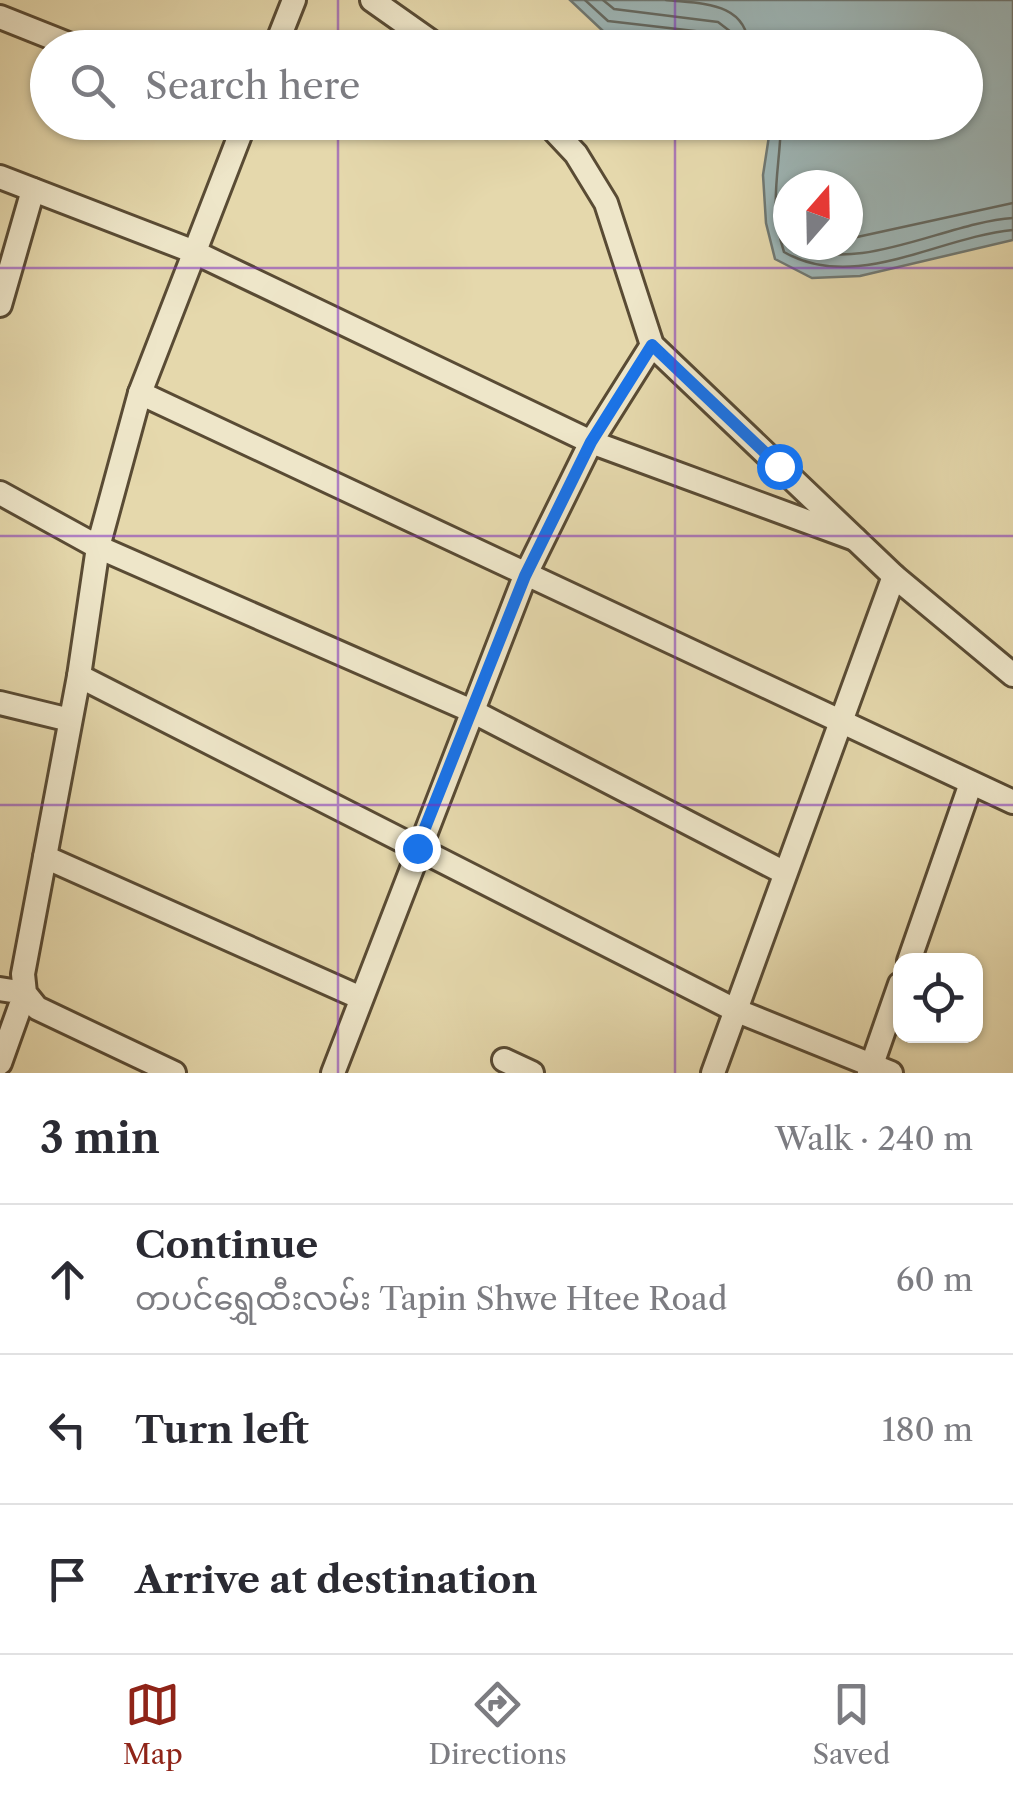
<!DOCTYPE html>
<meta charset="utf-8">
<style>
body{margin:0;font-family:"Libre Caslon Text","Noto Sans Myanmar",serif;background:#f2f2f3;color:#2b2b33}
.controls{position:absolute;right:30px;bottom:30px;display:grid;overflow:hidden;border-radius:20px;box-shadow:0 2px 8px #0004}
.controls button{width:90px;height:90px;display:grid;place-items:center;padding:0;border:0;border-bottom:2px solid #e1e1e2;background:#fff;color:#2b2b33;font:50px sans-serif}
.compass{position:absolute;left:773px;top:170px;width:90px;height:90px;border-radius:50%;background:#fff;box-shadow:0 2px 8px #0004;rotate:20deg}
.stop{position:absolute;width:30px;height:30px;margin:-22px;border:8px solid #1a73e8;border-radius:50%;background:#fff}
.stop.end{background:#1a73e8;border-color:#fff;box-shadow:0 2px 10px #0008}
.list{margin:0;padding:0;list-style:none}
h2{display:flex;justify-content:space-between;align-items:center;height:130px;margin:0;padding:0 40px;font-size:42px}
h2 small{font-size:32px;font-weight:400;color:#7c7c81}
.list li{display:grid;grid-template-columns:65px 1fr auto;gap:30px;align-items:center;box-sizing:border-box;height:150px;padding:0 40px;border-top:2px solid #e1e1e2}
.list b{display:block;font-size:38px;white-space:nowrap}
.list p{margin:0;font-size:32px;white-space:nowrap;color:#7c7c81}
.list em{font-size:32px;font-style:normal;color:#7c7c81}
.icon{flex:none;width:55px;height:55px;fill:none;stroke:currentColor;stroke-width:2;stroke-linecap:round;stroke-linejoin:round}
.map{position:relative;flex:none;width:1013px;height:1073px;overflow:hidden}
.search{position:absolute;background:#fff;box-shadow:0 2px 8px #0004;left:30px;right:30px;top:30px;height:110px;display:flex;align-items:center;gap:25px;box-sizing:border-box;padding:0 35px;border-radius:55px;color:#7c7c81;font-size:38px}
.sheet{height:580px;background:#fff}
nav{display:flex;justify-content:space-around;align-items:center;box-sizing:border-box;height:140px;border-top:2px solid #e1e1e2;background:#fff;font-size:28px;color:#7c7c81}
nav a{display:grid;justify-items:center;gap:5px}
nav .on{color:#8f2418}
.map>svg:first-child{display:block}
.water{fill:#9db6b7;stroke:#6f7873;stroke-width:2.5;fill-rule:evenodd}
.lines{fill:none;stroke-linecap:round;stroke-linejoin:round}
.shore{stroke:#646962;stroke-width:2.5}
.minor-casing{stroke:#594b34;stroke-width:28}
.minor{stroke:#eee6c9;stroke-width:22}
.route{stroke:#1a73e8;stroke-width:12}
.grid{fill:none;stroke:#7b2cbf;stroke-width:2.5;stroke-opacity:0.55}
</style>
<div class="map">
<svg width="1013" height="1073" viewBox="0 0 1013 1073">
<rect width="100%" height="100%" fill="#e5d8ac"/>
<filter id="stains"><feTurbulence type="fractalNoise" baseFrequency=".002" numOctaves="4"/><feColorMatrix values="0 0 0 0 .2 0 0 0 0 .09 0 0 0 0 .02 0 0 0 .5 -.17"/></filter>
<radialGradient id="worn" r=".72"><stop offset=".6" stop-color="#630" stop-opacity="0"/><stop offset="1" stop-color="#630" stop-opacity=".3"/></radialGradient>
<path class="water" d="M570 0H1013V240L860 276 812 278 775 259 766 223 763 175 771 123 966 122V48L728 47 603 31ZM788 185H848V245H788Z"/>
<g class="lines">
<g class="shore">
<path d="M585 0 608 21 712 33 722 48"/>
<path d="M603 0 614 9 718 22 731 32 734 48"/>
<path d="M666 0C701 4 747 1 749 48"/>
<path d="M781 122C780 171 768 203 784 252 855 293 938 237 1013 230"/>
<path d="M848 239 1013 203"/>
<path d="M796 245C858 276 947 222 1013 218"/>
</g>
<g class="minor-casing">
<g id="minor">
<path d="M372 0 440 48"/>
<path d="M0 17 78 48"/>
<path d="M275 48 294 0"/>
<path d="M546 122 576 154 606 203 652 345 894 576 1013 675"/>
<path d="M0 177 192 251 591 442 855 539"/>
<path d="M0 305 33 190"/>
<path d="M140 393 1013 802"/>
<path d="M0 493 98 547 472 711 785 873"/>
<path d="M79 676 735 1010 891 1073"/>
<path d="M0 703 70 720"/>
<path d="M45 857 361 998"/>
<path d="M909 961 971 783"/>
<path d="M0 989 25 993 0 1063"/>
<path d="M504 1060 532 1073"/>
<path d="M174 1073 37 1008 25 993 23 974 79 676 98 547 140 393 245 122"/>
<path d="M333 1073 525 576 591 442 652 345"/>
<path d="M713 1073 894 576"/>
<path d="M869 1073 900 984"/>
</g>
</g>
<use href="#minor" class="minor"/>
</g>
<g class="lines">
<path class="route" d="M417 848 525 576 591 442 652 345 779 466"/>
</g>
<path class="grid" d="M338 0V48M675 0V48M338 122V1073M675 122V1073M0 268H1013M0 536H1013M0 805H1013"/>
<rect width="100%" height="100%" filter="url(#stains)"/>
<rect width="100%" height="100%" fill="url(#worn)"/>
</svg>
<div class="controls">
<button><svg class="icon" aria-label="locate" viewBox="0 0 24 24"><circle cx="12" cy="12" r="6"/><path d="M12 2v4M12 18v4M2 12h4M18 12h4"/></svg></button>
</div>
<svg class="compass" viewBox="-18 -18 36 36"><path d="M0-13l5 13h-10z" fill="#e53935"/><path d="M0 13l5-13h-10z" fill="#7c7c81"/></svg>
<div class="stop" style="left:779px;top:466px"></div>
<div class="stop end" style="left:417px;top:848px"></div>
<div class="search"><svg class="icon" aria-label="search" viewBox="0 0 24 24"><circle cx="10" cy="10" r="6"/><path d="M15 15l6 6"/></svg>Search here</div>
</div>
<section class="sheet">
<h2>3 min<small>Walk · 240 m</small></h2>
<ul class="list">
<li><svg class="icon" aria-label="ahead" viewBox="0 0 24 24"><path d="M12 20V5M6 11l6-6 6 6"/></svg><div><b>Continue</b><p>တပင်ရွှေထီးလမ်း Tapin Shwe Htee Road</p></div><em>60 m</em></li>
<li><svg class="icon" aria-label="left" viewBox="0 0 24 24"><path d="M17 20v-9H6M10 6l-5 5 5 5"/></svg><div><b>Turn left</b></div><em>180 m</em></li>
<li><svg class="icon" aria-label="arrive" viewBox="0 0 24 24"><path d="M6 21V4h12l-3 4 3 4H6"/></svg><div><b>Arrive at destination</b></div></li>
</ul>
</section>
<nav>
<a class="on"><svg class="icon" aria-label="map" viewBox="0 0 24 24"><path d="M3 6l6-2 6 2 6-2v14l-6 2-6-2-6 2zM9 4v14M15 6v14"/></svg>Map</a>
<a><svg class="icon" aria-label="directions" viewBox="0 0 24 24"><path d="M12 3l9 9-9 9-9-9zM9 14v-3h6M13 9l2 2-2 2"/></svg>Directions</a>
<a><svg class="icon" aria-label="saved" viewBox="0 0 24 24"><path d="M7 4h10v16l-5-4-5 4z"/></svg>Saved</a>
</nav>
